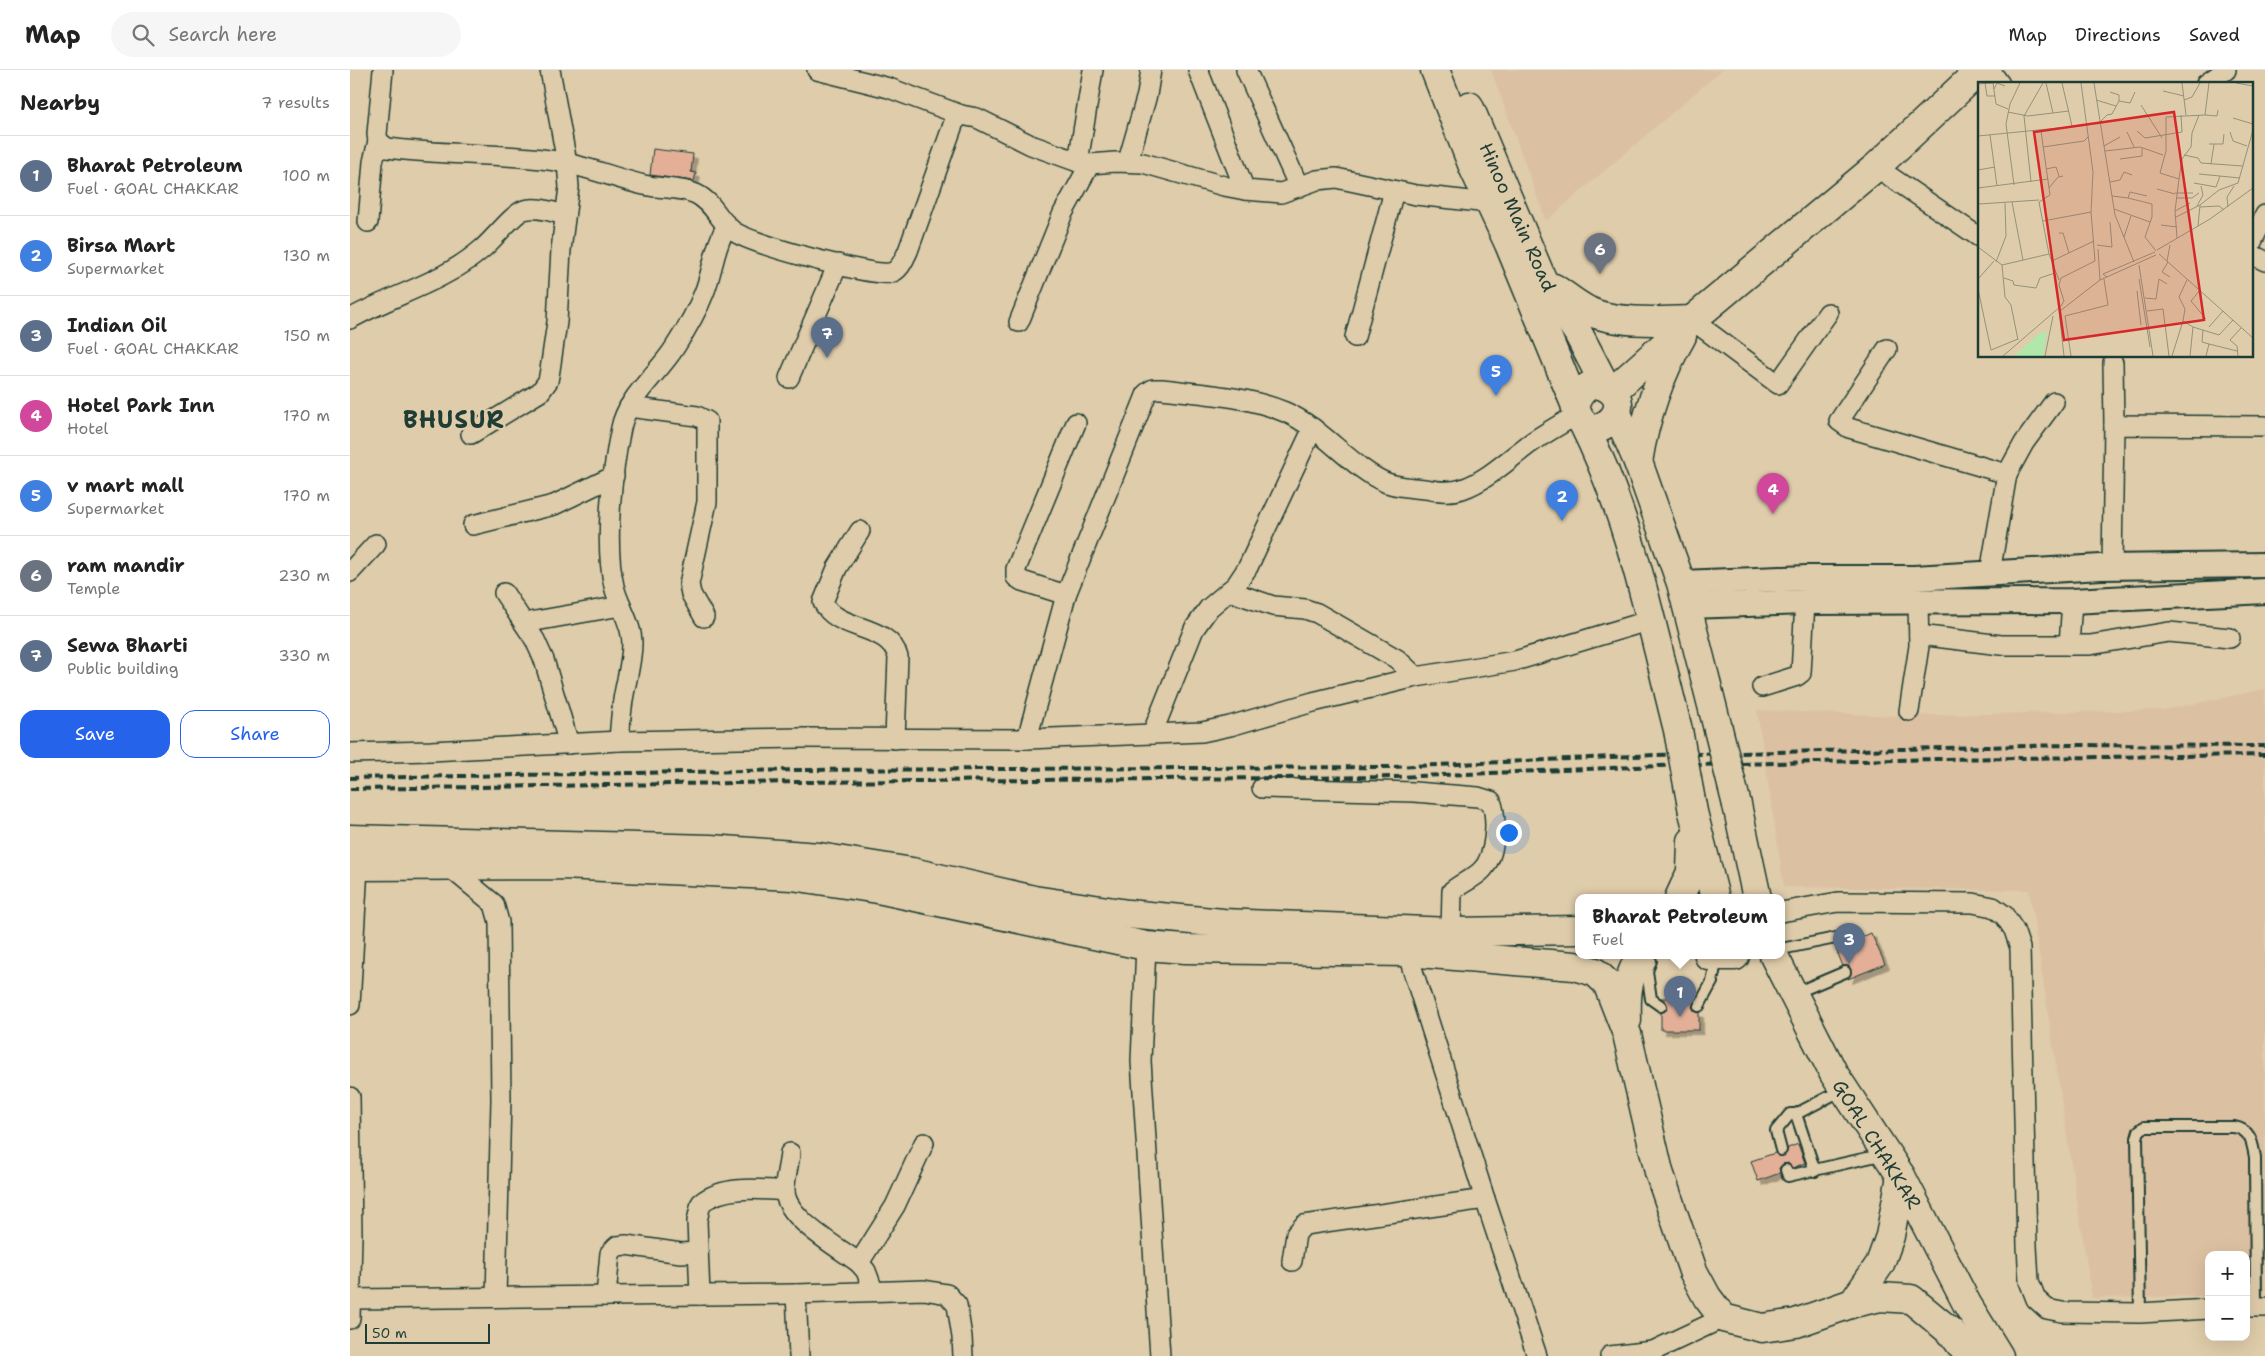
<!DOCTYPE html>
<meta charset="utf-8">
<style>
body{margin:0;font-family:"Shantell Sans",sans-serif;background:#f6f6f6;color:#222}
.controls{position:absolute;right:15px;bottom:15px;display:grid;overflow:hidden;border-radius:10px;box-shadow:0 5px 20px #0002}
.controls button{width:45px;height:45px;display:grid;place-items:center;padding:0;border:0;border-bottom:1px solid #e0e0e0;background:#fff;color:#222;font:25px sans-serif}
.scale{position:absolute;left:15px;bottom:12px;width:125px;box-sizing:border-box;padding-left:5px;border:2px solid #1f3d34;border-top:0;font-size:14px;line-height:18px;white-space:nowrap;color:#1f3d34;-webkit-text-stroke:4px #dfccaa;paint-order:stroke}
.you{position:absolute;left:1158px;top:762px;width:18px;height:18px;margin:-12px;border:4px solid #fff;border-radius:50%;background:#1a73e8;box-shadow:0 0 0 8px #1a73e833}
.badge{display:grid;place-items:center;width:32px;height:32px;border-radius:50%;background:#2563eb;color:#fff;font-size:16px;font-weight:700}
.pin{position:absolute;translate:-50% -41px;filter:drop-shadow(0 1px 2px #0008)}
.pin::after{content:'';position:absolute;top:26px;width:18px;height:15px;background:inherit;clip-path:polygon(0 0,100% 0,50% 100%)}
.popup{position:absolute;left:1225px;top:824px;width:210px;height:65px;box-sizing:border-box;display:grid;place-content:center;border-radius:10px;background:#fff;filter:drop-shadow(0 1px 4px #0005);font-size:16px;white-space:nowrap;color:#767676}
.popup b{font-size:19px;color:#222}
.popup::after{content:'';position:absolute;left:50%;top:100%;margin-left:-10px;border:10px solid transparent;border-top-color:#fff}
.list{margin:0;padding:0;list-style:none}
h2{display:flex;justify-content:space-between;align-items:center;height:65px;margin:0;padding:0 20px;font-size:21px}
h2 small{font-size:16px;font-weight:400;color:#767676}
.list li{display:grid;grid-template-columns:32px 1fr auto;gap:15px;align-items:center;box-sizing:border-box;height:80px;padding:0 20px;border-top:1px solid #e0e0e0}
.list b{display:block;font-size:19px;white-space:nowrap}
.list p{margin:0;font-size:16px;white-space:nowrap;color:#767676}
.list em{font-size:16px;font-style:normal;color:#767676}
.actions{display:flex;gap:10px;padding:15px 20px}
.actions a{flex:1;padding:11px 0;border:1px solid #2563eb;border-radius:15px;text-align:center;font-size:18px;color:#2563eb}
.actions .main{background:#2563eb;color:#fff}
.icon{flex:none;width:28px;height:28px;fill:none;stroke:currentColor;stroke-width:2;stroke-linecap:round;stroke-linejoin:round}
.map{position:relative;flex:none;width:1915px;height:1286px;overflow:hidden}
header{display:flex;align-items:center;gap:30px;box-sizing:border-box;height:70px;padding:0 25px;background:#fff;border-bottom:1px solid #e0e0e0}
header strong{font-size:24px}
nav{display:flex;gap:28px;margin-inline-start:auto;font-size:18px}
.search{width:350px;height:45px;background:#f6f6f6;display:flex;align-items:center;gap:12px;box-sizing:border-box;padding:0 18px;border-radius:28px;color:#767676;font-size:19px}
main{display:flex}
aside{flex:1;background:#fff}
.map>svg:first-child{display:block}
.built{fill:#dcc0a2}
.building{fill:#e3af97;stroke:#1f3d34;filter:url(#shadow)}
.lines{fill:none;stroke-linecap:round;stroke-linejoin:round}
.service-casing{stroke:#1f3d34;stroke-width:14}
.minor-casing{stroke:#1f3d34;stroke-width:22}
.tertiary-casing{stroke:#1f3d34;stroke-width:28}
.secondary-casing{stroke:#1f3d34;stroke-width:31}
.service{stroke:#dfccaa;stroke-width:10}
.minor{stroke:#dfccaa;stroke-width:19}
.tertiary{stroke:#dfccaa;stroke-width:24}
.secondary{stroke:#dfccaa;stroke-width:28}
.rail{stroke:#1f3d34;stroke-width:4;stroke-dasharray:8 4;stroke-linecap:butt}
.secondary-bridge-casing{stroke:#1f3d34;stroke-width:31;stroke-linecap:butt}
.secondary-bridge{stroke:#dfccaa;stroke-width:28}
.labels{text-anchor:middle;stroke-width:4.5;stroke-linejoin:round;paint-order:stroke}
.street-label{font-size:19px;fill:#1f3d34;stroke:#dfccaa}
.district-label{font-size:24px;font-weight:bold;letter-spacing:1px;fill:#1f3d34;stroke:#dfccaa}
.inset-road{fill:none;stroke:#92937b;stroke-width:1}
.view{fill:#d62828;fill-opacity:0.15;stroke:#d62828;stroke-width:2.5}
.inset-edge{fill:none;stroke:#1f3d34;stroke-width:2.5}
</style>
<header>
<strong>Map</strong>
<div class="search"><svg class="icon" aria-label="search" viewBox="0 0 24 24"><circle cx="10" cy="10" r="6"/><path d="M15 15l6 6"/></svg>Search here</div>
<nav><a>Map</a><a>Directions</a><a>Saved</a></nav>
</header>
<main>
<aside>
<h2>Nearby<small>7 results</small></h2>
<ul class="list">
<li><span class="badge" style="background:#5c6f8a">1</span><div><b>Bharat Petroleum</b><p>Fuel · GOAL CHAKKAR</p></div><em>100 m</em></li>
<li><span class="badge" style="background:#3f7fe0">2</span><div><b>Birsa Mart</b><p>Supermarket</p></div><em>130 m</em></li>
<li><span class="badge" style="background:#5c6f8a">3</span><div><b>Indian Oil</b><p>Fuel · GOAL CHAKKAR</p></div><em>150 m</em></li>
<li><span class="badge" style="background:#d1479c">4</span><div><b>Hotel Park Inn</b><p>Hotel</p></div><em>170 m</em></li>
<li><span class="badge" style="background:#3f7fe0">5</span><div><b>v mart mall</b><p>Supermarket</p></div><em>170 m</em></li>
<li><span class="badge" style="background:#6b7280">6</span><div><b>ram mandir</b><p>Temple</p></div><em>230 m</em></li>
<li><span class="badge" style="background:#5c6f8a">7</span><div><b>Sewa Bharti</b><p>Public building</p></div><em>330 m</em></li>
</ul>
<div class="actions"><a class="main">Save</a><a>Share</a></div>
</aside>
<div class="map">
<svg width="1915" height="1286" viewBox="0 0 1915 1286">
<defs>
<filter id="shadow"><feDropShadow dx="4.5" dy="4.5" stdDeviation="0" flood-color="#0004"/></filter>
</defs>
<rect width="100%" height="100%" fill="#dfccaa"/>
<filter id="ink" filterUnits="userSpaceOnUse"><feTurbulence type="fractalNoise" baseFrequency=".02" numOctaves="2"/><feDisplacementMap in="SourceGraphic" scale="10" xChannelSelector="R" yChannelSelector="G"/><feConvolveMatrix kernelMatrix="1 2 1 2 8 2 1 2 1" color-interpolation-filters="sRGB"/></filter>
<g filter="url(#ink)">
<g class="built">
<path d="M1141 0H1372L1196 151Z"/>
<path d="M1915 619V1225L1896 1226V1185H1859V1226L1742 1228 1679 820 1434 817 1407 640 1547 646 1813 640Z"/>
</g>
<g class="building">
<path d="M303 79 343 84 341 102 346 103 344 111 300 105Z"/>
<path d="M1521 863 1535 894 1498 909 1501 900 1499 896H1493L1486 879 1495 883 1499 879V873Z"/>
<path d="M1311 928H1346L1342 937 1345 942 1349 943V960H1311V943L1316 940 1318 936Z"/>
<path d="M1448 1074 1455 1093 1442 1098 1438 1093 1433 1094 1429 1098 1430 1103 1408 1111 1401 1091 1425 1083 1429 1086H1433L1437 1082 1438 1078Z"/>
</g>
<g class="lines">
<g class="service-casing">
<g id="service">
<path d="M1431 879 1491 867 1493 876"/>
<path d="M1301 891 1297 901 1301 929 1311 936"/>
<path d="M1443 924 1495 902"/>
<path d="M1349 936 1362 912 1367 888"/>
<path d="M1446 1044 1465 1101"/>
<path d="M1431 1080 1426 1061 1440 1044H1446L1492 1020"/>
<path d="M1436 1100 1438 1106 1535 1084"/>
<path d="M1790 1243 1787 1068 1789 1061 1794 1057H1884C1901 1060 1902 1072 1905 1087L1906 1237"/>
</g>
</g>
<g class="minor-casing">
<g id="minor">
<path d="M33 0 27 64 28 71 37 78C91 85 145 83 199 90 232 94 263 108 294 115 311 119 331 117 346 124 363 132 369 151 383 161 400 174 520 206 540 203 550 201 554 189 558 181L604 52 611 45 627 48 681 75 728 92 740 94 765 92 793 93 874 116 895 120 931 123 967 110 986 108 1066 125 1139 133"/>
<path d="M467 0 539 18 611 45"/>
<path d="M848 0 895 120"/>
<path d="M896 0 949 117"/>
<path d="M1640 0 1650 14"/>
<path d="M1856 14 1876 0"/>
<path d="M778 91 797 25 801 0"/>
<path d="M728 92 743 0"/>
<path d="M1526 97 1629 167"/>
<path d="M18 152 23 92 28 71"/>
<path d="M1901 174 1915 145"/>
<path d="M1901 184 1915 191"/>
<path d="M0 249C44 224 93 213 132 179 142 171 164 143 174 140 187 136 202 142 215 145"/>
<path d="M1342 250 1428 314 1478 243"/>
<path d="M669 252 713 143 740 94"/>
<path d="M1005 267 1044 121"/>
<path d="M1537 279 1489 351 1499 358 1657 404 1640 503"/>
<path d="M1763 293 1764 355"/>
<path d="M439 308 488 194"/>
<path d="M279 337 347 346 357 351V432L339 514 341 524 354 547"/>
<path d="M726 353 666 499V507L672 511 716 525 797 323 803 319H812C853 324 897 326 935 342 973 358 1001 398 1037 413 1049 417 1062 418 1075 419 1087 421 1100 423 1112 419 1136 411 1158 390 1178 375 1193 364 1210 355 1226 345"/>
<path d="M121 364 190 322 198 311 200 300 207 252 211 180 219 117 217 93 200 0"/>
<path d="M1657 404 1674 373 1704 332"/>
<path d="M123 455 204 435 264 406"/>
<path d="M510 461 487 498 473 532C486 562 540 553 548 587L545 669"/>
<path d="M1762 498 1764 355 1915 356"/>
<path d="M0 502 26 474"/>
<path d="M879 521 923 536 955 539 967 543 1047 589 1066 607"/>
<path d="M154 523 185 570 194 590 219 674"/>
<path d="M174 553 271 536"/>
<path d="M1569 565 1651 575H1740L1819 562 1880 568"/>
<path d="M1719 575 1722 531"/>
<path d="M1412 617 1447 606 1451 603 1455 532"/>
<path d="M1559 641 1569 576 1568 533"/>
<path d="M802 664 844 559 859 538 886 515 898 497 963 358"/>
<path d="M677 669 716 525"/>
<path d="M269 671C270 657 271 643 273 630 276 611 282 592 282 573 282 553 268 535 264 516 254 474 262 400 271 358 277 327 309 303 325 277 336 260 347 241 354 223 363 201 364 177 377 155"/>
<path d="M0 683 81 681 269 671 451 668 677 669 852 662 880 656 963 632 1066 607 1165 591 1301 550"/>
<path d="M912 718 1064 722 1128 727 1141 731C1148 749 1146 787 1131 801 1123 809 1111 813 1102 821L1101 862"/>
<path d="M98 796 144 834 149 852 151 1030 146 1227"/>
<path d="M1431 842 1488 832 1623 833 1643 837 1654 845 1664 860 1670 878 1677 1176 1679 1211 1686 1229 1697 1239 1712 1242 1790 1243 1859 1239"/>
<path d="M796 876 791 991 810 1286"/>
<path d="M1057 882 1135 1129 1187 1286"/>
<path d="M0 935 8 797"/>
<path d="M0 1027 2 1166 0 1249"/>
<path d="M440 1083C439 1096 434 1110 435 1122 437 1149 488 1177 509 1193L516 1201 523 1220"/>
<path d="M942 1191 946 1164 954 1155 1135 1129"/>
<path d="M509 1193 545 1136 574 1073"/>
<path d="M446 1224 449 1286"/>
<path d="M350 1225 347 1151 351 1133C373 1115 409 1119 435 1121"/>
<path d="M256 1226 260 1183 267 1176 276 1175 331 1183 348 1182"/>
<path d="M1 1229 446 1224 574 1220 597 1224 607 1235 612 1267 613 1286"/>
<path d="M1896 1237H1915"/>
<path d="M1260 1286 1303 1281 1373 1248"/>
</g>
</g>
<g class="tertiary-casing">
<g id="tertiary">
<path d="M1331 513 1457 508H1564L1751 497 1915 495"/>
<path d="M1337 536 1455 532 1722 531 1915 521"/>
</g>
</g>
<g class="secondary-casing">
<g id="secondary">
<path d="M1085 0 1124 99 1159 174 1225 334C1233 385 1290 341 1259 319 1243 308 1230 319 1225 334"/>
<path d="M1119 36 1192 209 1228 263 1256 317"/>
<path d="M1204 218C1215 225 1225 234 1237 240 1261 254 1314 251 1342 250"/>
<path d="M1263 321 1342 250 1526 97 1630 0"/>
<path d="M1267 343 1288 392 1331 513 1367 655"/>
<path d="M1233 353C1281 449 1302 557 1328 660"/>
<path d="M1288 392C1295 347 1309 306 1332 266"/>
<path d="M1387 735 1407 828"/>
<path d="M1343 742 1365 828"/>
<path d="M0 769 360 779 469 787 562 802 684 830 778 844 873 853 1101 862 1229 860"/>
<path d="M0 796 213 795 442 806 528 819 796 876 835 879 1057 882 1224 896 1245 902 1257 913 1277 964 1309 1102 1343 1201 1357 1227 1373 1248 1412 1258 1446 1253 1503 1233 1530 1227 1561 1229 1602 1263 1619 1286"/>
<path d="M1329 828 1341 802 1342 771"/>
<path d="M1359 886H1385"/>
<path d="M1424 886 1484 1004 1551 1106 1617 1234 1649 1286"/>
<path d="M1277 950C1276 923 1277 910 1290 886"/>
<path d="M1503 1233 1530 1194 1540 1166 1551 1106"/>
</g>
</g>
<use href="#service" class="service"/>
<use href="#minor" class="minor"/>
<use href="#tertiary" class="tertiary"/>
<use href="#secondary" class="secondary"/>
<g class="rail">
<path d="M0 708 450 700 1043 697 1306 685 1717 675 1915 676"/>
<path d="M0 719 450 712 1047 707 1309 696 1586 689 1915 685"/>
</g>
<g class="secondary-bridge-casing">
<g id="secondary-bridge">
<path d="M1367 655 1387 735"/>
<path d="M1328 660 1343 742"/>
</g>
</g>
<use href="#secondary-bridge" class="secondary-bridge"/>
</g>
</g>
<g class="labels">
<g class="street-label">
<text transform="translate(1168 147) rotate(66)" y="7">Hinoo Main Road</text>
<text transform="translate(1527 1074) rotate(58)" y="7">GOAL CHAKKAR</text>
</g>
<g class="district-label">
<text x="104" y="358">BHUSUR</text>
</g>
</g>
<g transform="translate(1628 12)">
<rect width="275" height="275" fill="#dfccaa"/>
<path d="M69 249 65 274H36L61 252Z" fill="#b0e8ab"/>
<path class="inset-road" d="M7 1 9 14H17M15 1 18 22 30 27M68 1 75 31M84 1 94 44M116 1 137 133 156 180M204 1 208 33M258 1 275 4M0 2 15 1M16 7 19 1 27 4M185 9 206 14M132 10 141 13V19M118 18 138 24M206 18 214 15 222 1M163 23 184 56M30 30 50 34 91 29M227 33 239 34 240 28M255 36 275 42M122 40 129 33 134 32 141 19 152 21 157 10M63 49 72 113 61 120 71 172 81 198M159 49 167 56 204 50 203 33M149 50 156 65M252 50 255 59 269 64M12 53 19 104M0 54 110 43M231 62H236L233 82M236 62H245L246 52M126 64 142 55M65 65 106 59 110 55M127 69 162 65 185 73M206 73 220 76 223 81 265 84M142 77 164 74V66M68 87 78 85 81 94M0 88 17 85M221 92 262 96M201 97 204 77 213 65 214 51 221 33M53 100 46 34 65 1M132 100 142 98 146 90 154 93M216 101 238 105 242 94M36 103 28 42 32 22 42 1M0 106 70 97M71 106 80 95 85 94M179 107 197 112M197 111H215M134 114 150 116M169 114 152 110 150 116 174 122V135L167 155 178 169M198 116H214L221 111M34 120 45 178M0 121V152M1 122 61 118M219 124 225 113 223 104M222 125 241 124 246 128M250 125 249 115 256 104M136 127 172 140M197 129 212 121M198 135 222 123 241 108 260 101 275 48M65 139 113 130M183 143 199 145M220 144 222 123M81 151H85L91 171M146 155 153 134M199 156 197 129 201 97 182 91 188 69V35L227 33 231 1M119 163 134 165 132 140M0 165 24 183 71 172M120 167 122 198M179 168 232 137 275 106M181 172 275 256M74 179 116 159M189 179 192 163M18 180 28 154 27 121M190 180 184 190 192 195M24 183 27 215 33 223 40 258M161 183 175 274M129 195 125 192 177 170M26 196 35 199 36 203 58 206 62 196 77 191M0 197 16 179M161 197 172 265M209 198 201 215 207 227 205 239 215 245 212 274M0 207 13 268 40 257M222 208 213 219 228 237M159 209 163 243M167 216 178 217 181 197 189 202M81 229 86 274M82 229 122 198 178 173M169 229 185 227 191 274M215 245 241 253 255 238M231 245 245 229M225 248 224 260 231 262M25 274 83 224 86 219 81 203 83 196 117 179 113 130 115 90 103 1M67 274 75 234M93 274 87 234 130 223 126 197M194 274 205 239M228 274 231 262 259 269M260 274 259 264 252 258 263 246"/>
<path class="view" d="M196 30 226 238 86 258 56 50Z"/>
<rect width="275" height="275" class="inset-edge"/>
</g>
</svg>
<div class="controls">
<button>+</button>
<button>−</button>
</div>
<div class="scale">50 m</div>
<div class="you"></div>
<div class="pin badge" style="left:1330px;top:947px;background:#5c6f8a">1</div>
<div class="popup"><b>Bharat Petroleum</b>Fuel</div>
<div class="pin badge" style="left:1212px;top:451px;background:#3f7fe0">2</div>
<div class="pin badge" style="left:1499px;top:894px;background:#5c6f8a">3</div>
<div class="pin badge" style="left:1423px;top:444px;background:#d1479c">4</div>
<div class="pin badge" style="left:1146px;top:326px;background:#3f7fe0">5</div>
<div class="pin badge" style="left:1250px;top:204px;background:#6b7280">6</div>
<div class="pin badge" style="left:477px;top:288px;background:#5c6f8a">7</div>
</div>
</main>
